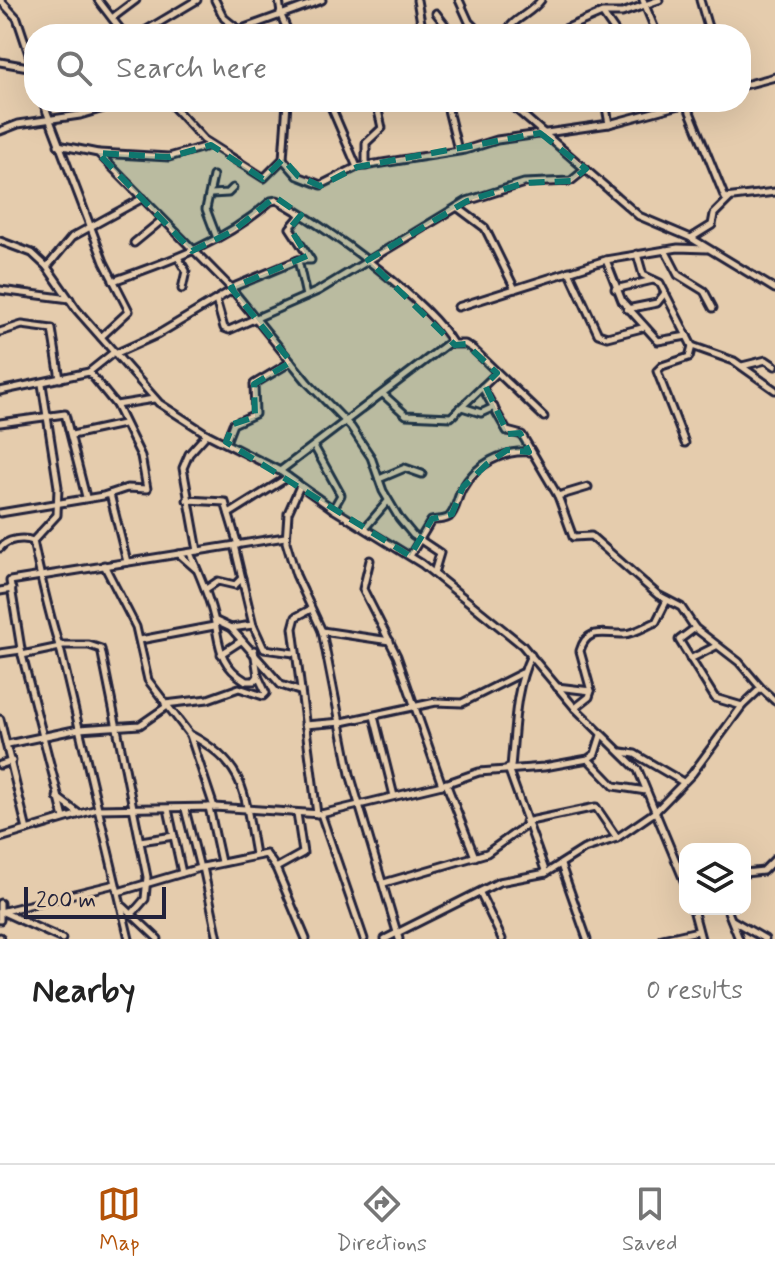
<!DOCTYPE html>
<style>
body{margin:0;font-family:Mynerve,sans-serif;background:#f2f2f2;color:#222}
.controls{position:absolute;right:24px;bottom:24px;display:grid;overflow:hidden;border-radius:16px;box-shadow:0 8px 32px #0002}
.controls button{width:72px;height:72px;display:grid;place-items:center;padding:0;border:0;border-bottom:2px solid #e0e0e0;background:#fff;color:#222;font:40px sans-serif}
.scale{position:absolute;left:24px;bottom:20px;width:142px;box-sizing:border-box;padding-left:8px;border:4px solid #22223b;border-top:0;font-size:22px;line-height:28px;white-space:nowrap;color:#22223b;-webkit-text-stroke:6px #e5ccad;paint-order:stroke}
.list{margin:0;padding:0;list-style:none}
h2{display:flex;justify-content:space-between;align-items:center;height:104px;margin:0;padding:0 32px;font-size:34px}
h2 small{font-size:26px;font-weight:400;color:#767676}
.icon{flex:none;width:44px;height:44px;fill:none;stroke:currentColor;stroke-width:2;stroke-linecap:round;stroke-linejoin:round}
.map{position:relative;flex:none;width:775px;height:939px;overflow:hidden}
.search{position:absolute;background:#fff;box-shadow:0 8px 32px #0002;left:24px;right:24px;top:24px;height:88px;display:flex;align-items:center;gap:20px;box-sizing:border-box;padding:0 28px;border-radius:32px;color:#767676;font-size:30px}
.sheet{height:224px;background:#fff}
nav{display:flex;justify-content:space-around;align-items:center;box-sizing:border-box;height:112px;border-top:2px solid #e0e0e0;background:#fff;font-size:22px;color:#767676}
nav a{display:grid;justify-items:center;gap:4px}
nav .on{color:#b45309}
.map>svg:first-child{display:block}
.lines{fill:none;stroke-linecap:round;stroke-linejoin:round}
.minor-casing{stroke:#22223b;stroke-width:11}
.minor{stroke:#e5ccad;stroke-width:5}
.marked{fill:#0f766e;fill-opacity:0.2;stroke:#0f766e;stroke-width:6;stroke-dasharray:16 10;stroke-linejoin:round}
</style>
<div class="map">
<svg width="775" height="939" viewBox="0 0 775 939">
<rect width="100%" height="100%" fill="#e5ccad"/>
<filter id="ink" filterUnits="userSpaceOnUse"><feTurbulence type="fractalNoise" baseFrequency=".0125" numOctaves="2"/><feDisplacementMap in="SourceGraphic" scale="16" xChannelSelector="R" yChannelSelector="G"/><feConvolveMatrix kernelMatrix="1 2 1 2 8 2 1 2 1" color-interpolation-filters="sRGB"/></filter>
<g filter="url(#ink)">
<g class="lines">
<g class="minor-casing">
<g id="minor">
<path d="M0 0 17 18 34 69"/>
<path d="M98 0 124 34"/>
<path d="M215 0 224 18 239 30 322 0"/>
<path d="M279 0 281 14"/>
<path d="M417 0 423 34"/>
<path d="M459 0 469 22 481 34"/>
<path d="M643 0 657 34"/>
<path d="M700 0 710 34"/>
<path d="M280 13 289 34"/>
<path d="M436 13 452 34"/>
<path d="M603 14 617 34"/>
<path d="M112 18 136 0"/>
<path d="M140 34 197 0"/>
<path d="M505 34C513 18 530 15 541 0"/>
<path d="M553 34 602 13H622L659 0"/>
<path d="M0 62 34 68"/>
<path d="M741 86 775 77"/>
<path d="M43 102 104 262 129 311 101 337"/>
<path d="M169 102 204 140 264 178 283 159 287 102"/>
<path d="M329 102 357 167"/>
<path d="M446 102 458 150"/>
<path d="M508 102 639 216 691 238 775 289"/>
<path d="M605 102 609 124"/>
<path d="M686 102 725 198 775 192"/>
<path d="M0 131 18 124 80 115 124 102"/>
<path d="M58 145 98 153 231 288 308 383 351 427 371 457 383 491 399 518 413 535 440 553 434 573"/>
<path d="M99 153 169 157 211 145"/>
<path d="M283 159 298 176 321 185 357 167 465 150 497 140 609 124 691 102"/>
<path d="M366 166V143L382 128 376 102"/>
<path d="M213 176 206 209 217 238"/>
<path d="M211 194 228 193 233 188"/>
<path d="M457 207 485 228 515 289"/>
<path d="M691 238 712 225 714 214 730 198"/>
<path d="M0 241 32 253 47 267 77 310 159 403 207 434 280 471 333 509 422 564 522 645 575 708 638 770 685 883"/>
<path d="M134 243 162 220"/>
<path d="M665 250 678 275 704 291 713 308"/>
<path d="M637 254 643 275 660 283 692 346 734 361 775 390"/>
<path d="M179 259 186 271 182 289"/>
<path d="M298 260 306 296"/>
<path d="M606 260 622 301 658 341 687 336"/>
<path d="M47 267 72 237 143 198"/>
<path d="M569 271 598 334 607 337 642 328"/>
<path d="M113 281C170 261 225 242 271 201L277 200C323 224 429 301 453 344H465L473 349 544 417"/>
<path d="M231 288 298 260H311L290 228 301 215"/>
<path d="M615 289 653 280"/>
<path d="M0 290 70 299"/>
<path d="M216 300 224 328 229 330 318 291 467 201 524 183 571 181 586 169"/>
<path d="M458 307 606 260 678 248 707 249"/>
<path d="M627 309 657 303 665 293"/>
<path d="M0 332 22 325 52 329 60 379"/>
<path d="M117 353 157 335 232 290"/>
<path d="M742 366 766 360 775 366"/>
<path d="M89 372 116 405 154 399"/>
<path d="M482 387 507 431 522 435 558 496 588 487"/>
<path d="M0 391 89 372 114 352"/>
<path d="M383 394 406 415 451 417 497 373"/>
<path d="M462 407 481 413 494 407"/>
<path d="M0 423 65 414 86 497"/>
<path d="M72 435 123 424"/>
<path d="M226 442 233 424 255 414 254 384 291 362"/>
<path d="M685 443 657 371 662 366 689 357 692 346"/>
<path d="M315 448 341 495 333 509"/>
<path d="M280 471 451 341"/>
<path d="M379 479 405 468 422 474"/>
<path d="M300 486 288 513 286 542 296 575 322 631 350 774 399 939"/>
<path d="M110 494 127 562"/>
<path d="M187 500 225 502 238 545"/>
<path d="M0 513 103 496 127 488 147 489 141 456 116 405"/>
<path d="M229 514 288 477"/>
<path d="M365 528 388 501"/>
<path d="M33 541C41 579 49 615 61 652L129 939"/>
<path d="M234 545 253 625 264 649 294 653"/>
<path d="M0 548C7 539 23 537 33 541L57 515 58 487 42 384"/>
<path d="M198 551 183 468 189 454 207 434"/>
<path d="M190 553C199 574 209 595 214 618 220 645 218 664 246 681H254L258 676 254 650"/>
<path d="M179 554 196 569"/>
<path d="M410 556 431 521C437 519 443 521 449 517 456 511 457 498 462 489 476 464 503 450 529 452"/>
<path d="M370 560 363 589 397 656 442 785"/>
<path d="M104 565 136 627 148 680 190 735 214 807"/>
<path d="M206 589 218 581 235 585 242 578"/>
<path d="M0 591 12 589"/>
<path d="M311 609 296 617 293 628 317 814"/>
<path d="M216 621 231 628 253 625"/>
<path d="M231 628 281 685 299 691"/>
<path d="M695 628 679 640 715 698 742 706"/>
<path d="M322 631 390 641"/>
<path d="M140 640 214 626"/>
<path d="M59 645H89L101 649 147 877 145 899 132 914"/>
<path d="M0 653 21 650"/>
<path d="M221 654 241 641"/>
<path d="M22 655 60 647"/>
<path d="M690 659 716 646"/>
<path d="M557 687 591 691"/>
<path d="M761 688 775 701"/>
<path d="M165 704 208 699 239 688 263 696 266 693 258 676"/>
<path d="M575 708 589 697 591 691 580 651C587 626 605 635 624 634 634 634 646 626 656 622L667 600"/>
<path d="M374 716 394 796"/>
<path d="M0 719 27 830"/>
<path d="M305 725 342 722 436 702 462 703 522 673"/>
<path d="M191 735C249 766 244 797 255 854"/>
<path d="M8 744 79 729 140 725 166 707"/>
<path d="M622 752 635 754 683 782"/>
<path d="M588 759 614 786 646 791"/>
<path d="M0 765 12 761"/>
<path d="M511 767C515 729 514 690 531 655"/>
<path d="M508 768 546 873"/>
<path d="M446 783 475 857"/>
<path d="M57 797 78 813"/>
<path d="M209 807 221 862"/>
<path d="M168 809 182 873"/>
<path d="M185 809 200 868"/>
<path d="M321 814 364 939"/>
<path d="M64 818 22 655 10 581 285 537"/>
<path d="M525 822 596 807 617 838"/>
<path d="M0 838 97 809 214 807 321 814 442 785 479 772 544 767 588 759 595 754 601 735"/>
<path d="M140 841 174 836"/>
<path d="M561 865 587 939"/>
<path d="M203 867 218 939"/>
<path d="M276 868 303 853 297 813"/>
<path d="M745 873 763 871 775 859"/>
<path d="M384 883 487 853 526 825"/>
<path d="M118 892 203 867 266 854 276 868 306 939"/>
<path d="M480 893 502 939"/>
<path d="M0 903V920"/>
<path d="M124 907 158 939"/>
<path d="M693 909 701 939"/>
<path d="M727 909 739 939"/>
<path d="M0 912 115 884"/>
<path d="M3 912 62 939"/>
<path d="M732 920 765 939"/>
<path d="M0 937V939"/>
<path d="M385 939 499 882 546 873 584 849 617 838 655 812 692 774 742 706 761 688 739 662 695 628 681 607 658 595 591 536 573 537 558 496"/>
<path d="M662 939 698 931"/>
</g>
</g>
<use href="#minor" class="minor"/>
</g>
</g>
<path class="marked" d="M540 133 586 169 571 181 524 183 467 201 368 260 455 345 466 344 497 373 485 385 508 434 520 433 529 452 507 450 487 464 463 487 452 514 432 519 410 556 226 442 233 424 255 417 254 384 291 362 231 288 307 256 290 228 301 215 275 197 233 231 192 251 98 153 169 157 211 145 263 179 283 159 298 176 320 186 357 167Z"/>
</svg>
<div class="controls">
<button><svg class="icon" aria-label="layers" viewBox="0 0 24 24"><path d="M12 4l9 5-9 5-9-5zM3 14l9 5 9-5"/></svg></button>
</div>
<div class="scale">200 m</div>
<div class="search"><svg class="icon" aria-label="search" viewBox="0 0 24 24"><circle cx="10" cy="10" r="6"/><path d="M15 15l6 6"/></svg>Search here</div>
</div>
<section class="sheet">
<h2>Nearby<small>0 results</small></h2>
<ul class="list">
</ul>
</section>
<nav>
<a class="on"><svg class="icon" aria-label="map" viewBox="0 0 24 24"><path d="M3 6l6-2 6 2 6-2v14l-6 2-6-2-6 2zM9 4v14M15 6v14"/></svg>Map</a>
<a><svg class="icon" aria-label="directions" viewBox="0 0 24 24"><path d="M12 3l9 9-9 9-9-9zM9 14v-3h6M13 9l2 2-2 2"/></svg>Directions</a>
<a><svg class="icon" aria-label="saved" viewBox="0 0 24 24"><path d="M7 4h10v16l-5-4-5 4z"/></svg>Saved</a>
</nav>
